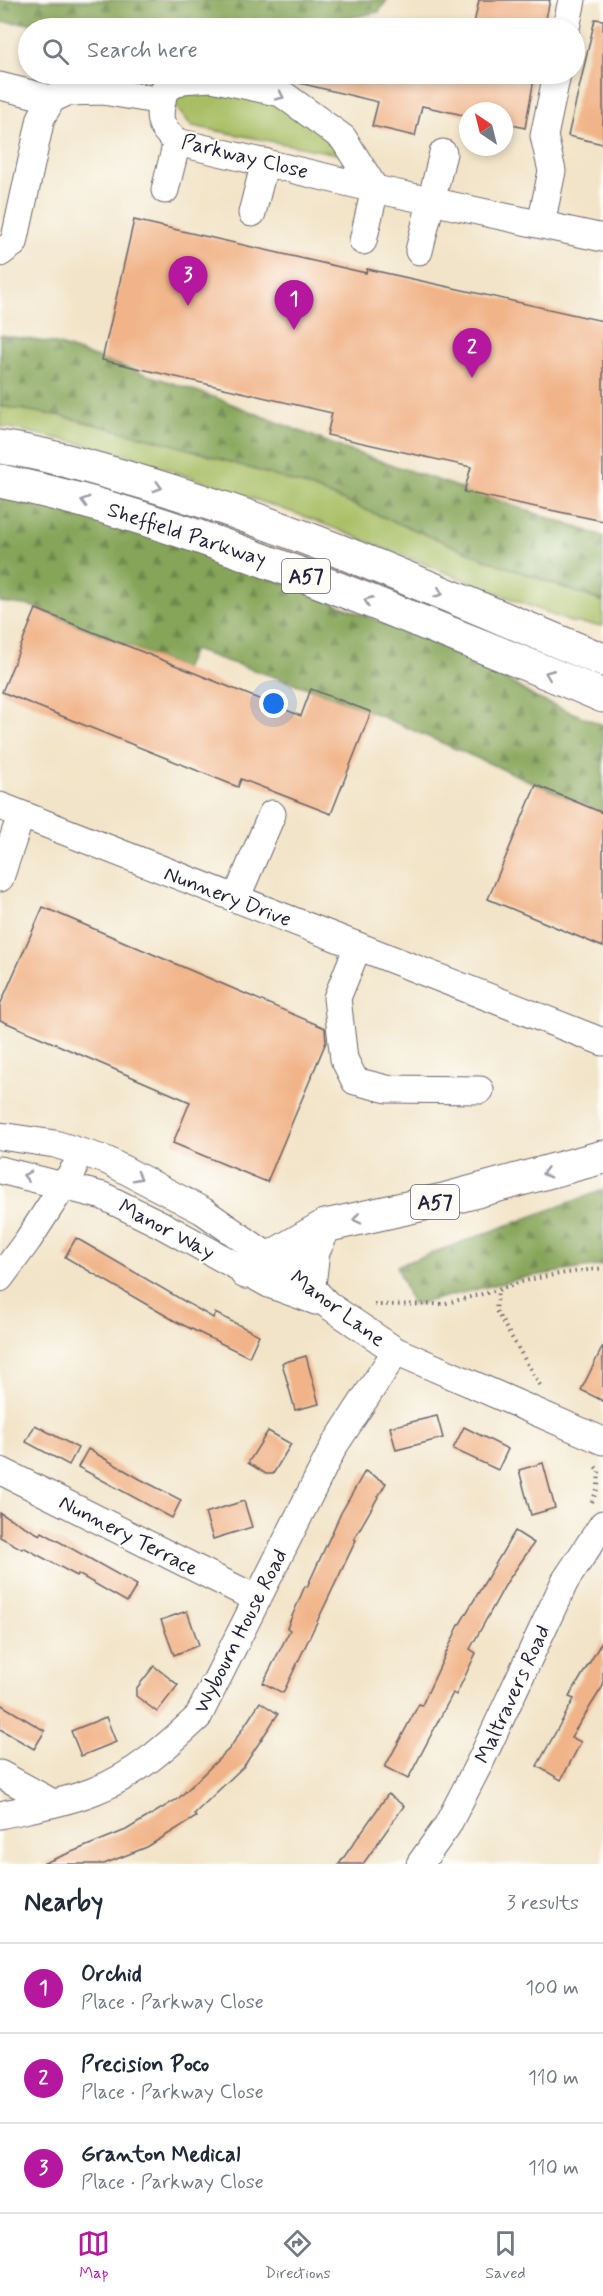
<!DOCTYPE html>
<meta charset="utf-8">
<style>
body{margin:0;font-family:Mynerve,sans-serif;background:#f6f6f7;color:#1f2937}
.compass{position:absolute;left:459px;top:102px;width:54px;height:54px;border-radius:50%;background:#fff;box-shadow:0 3px 9px #0003;rotate:325deg}
.you{position:absolute;left:274px;top:704px;width:21px;height:21px;margin:-15px;border:4px solid #fff;border-radius:50%;background:#1a73e8;box-shadow:0 0 0 9px #1a73e833}
.badge{display:grid;place-items:center;width:39px;height:39px;border-radius:50%;background:#b5179e;color:#fff;font-size:20px;font-weight:700}
.pin{position:absolute;translate:-50% -50px;filter:drop-shadow(0 2px 3px #0008)}
.pin::after{content:'';position:absolute;top:32px;width:21px;height:18px;background:inherit;clip-path:polygon(0 0,100% 0,50% 100%)}
.list{margin:0;padding:0;list-style:none}
h2{display:flex;justify-content:space-between;align-items:center;height:78px;margin:0;padding:0 24px;font-size:26px}
h2 small{font-size:20px;font-weight:400;color:#747a83}
.list li{display:grid;grid-template-columns:39px 1fr auto;gap:18px;align-items:center;box-sizing:border-box;height:90px;padding:0 24px;border-top:2px solid #e0e1e3}
.list b{display:block;font-size:22px;white-space:nowrap}
.list p{margin:0;font-size:20px;white-space:nowrap;color:#747a83}
.list em{font-size:20px;font-style:normal;color:#747a83}
.icon{flex:none;width:33px;height:33px;fill:none;stroke:currentColor;stroke-width:2;stroke-linecap:round;stroke-linejoin:round}
.map{position:relative;flex:none;width:603px;height:1864px;overflow:hidden}
.search{position:absolute;background:#fff;box-shadow:0 3px 9px #0003;left:18px;right:18px;top:18px;height:66px;display:flex;align-items:center;gap:15px;box-sizing:border-box;padding:0 21px;border-radius:33px;color:#747a83;font-size:22px}
.sheet{height:348px;background:#fff}
nav{display:flex;justify-content:space-around;align-items:center;box-sizing:border-box;height:84px;border-top:2px solid #e0e1e3;background:#fff;font-size:16px;color:#747a83}
nav a{display:grid;justify-items:center;gap:3px}
nav .on{color:#b5179e}
.map>svg:first-child{display:block}
.green{fill:#a8be63;stroke:#65704f;stroke-width:1.5}
.forest{fill:url(#forest-firs);stroke:#54644a;stroke-width:1.5}
.building{fill:#f1b488}
.lines{fill:none;stroke-linecap:round;stroke-linejoin:round}
.minor-casing{stroke:#6b666c;stroke-width:29}
.highway-casing{stroke:#6b666c;stroke-width:35}
.path{stroke:#6b666c;stroke-width:4;stroke-dasharray:1.5 4.5;stroke-linecap:butt}
.minor{stroke:#fff;stroke-width:27}
.highway{stroke:#fff;stroke-width:33}
.oneway{stroke:#9c9ca7}
.labels{text-anchor:middle;stroke-width:4.5;stroke-linejoin:round;paint-order:stroke}
.shield{fill:#fdfcf7;stroke:#646373;stroke-width:1.5}
.shield-label{font-size:20px;font-weight:bold;fill:#22223b}
.street-label{font-size:21px;fill:#22223b;stroke:#fdfcf7}
</style>
<div class="map">
<svg width="603" height="1864" viewBox="0 0 603 1864">
<defs>
<pattern id="forest-firs" width="22" height="20" patternUnits="userSpaceOnUse" patternTransform="scale(1.5)"><rect width="22" height="20" fill="#86a559"/><path d="M5 1l3.5 6h-7zM16 11l3.5 6h-7z" fill="#6d864b"/></pattern>
</defs>
<rect width="100%" height="100%" fill="#fdfcf7"/>
<filter id="ink" filterUnits="userSpaceOnUse"><feTurbulence type="fractalNoise" baseFrequency=".0167" numOctaves="2"/><feDisplacementMap in="SourceGraphic" scale="12" xChannelSelector="R" yChannelSelector="G"/><feConvolveMatrix kernelMatrix="1 2 1 2 8 2 1 2 1" color-interpolation-filters="sRGB"/></filter>
<filter id="wash" filterUnits="userSpaceOnUse"><feTurbulence type="fractalNoise" baseFrequency=".008" numOctaves="4" result="noise"/><feDisplacementMap in="SourceGraphic" scale="24" xChannelSelector="R" yChannelSelector="G"/><feGaussianBlur stdDeviation="1.35" result="paint"/><feColorMatrix in="noise" values="0 0 0 0 0 0 0 0 0 0 0 0 0 0 0 0 0 1.4 0 .05"/><feComposite in="paint" operator="in"/></filter>
<g filter="url(#wash)">
<rect width="100%" height="100%" fill="#f2e4c8"/>
<g class="green">
<path d="M185 81 285 98 363 159 192 126 176 108 173 93Z"/>
<path d="M0 406 61 416 172 444 310 487 490 561 603 602V626L570 622 306 517 138 459 97 447 0 426Z"/>
</g>
<g class="forest">
<path d="M0 0H387L379 12 300 28H164L0 22Z"/>
<path d="M0 335 53 343 214 397 345 449 603 536V601L490 561 310 487 172 444 61 416 0 406Z"/>
<path d="M0 496 174 539 473 659 536 698 603 725V813L371 712 311 689 193 650 184 669 31 606 0 602Z"/>
<path d="M603 1190V1265L527 1277 412 1305 397 1266Z"/>
</g>
<g id="blocks">
<g class="building">
<path d="M479 0H550L544 28H473Z"/>
<path d="M595 19 603 20V144L568 136Z"/>
<path d="M292 74H535L525 128 504 123V111H468V116L422 106 415 136 372 126 378 102 291 81Z"/>
<path d="M134 220 366 273 367 269 603 321V521L464 492 471 467 327 435 332 413 102 360Z"/>
<path d="M36 609 301 716 311 689 371 712 331 814 241 779 238 787 2 692Z"/>
<path d="M536 785 603 813V947L488 899Z"/>
<path d="M43 907 325 1028 326 1042 267 1182 173 1143 190 1102 0 1020V1005Z"/>
<path d="M76 1238 213 1318 215 1313 259 1335 249 1357 175 1321 65 1257Z"/>
<path d="M603 1346V1401L581 1390Z"/>
<path d="M306 1356 319 1404 295 1410 282 1363Z"/>
<path d="M437 1416 443 1438 396 1450 390 1427Z"/>
<path d="M35 1425 78 1448 69 1465 26 1442Z"/>
<path d="M464 1427 508 1449 498 1470 453 1449Z"/>
<path d="M268 1431 291 1444 273 1474H266L248 1463Z"/>
<path d="M88 1449 140 1479 181 1500 172 1518 78 1467Z"/>
<path d="M543 1463 555 1508 531 1515 519 1470Z"/>
<path d="M365 1471 386 1483 354 1539 356 1540 283 1693 263 1683 290 1630 287 1628 305 1586 307 1587 341 1513Z"/>
<path d="M244 1501 252 1527 213 1539 205 1513Z"/>
<path d="M0 1513 40 1535 42 1532 137 1585 127 1602 78 1574 77 1576 23 1547 22 1549 0 1537Z"/>
<path d="M515 1531 534 1543 507 1582 470 1649 476 1653 456 1695 453 1693 408 1779 385 1767 419 1704 422 1705 458 1627Z"/>
<path d="M187 1611 199 1645 174 1655 161 1620Z"/>
<path d="M603 1640V1686L571 1737 581 1742 561 1780 537 1766 574 1699 569 1697Z"/>
<path d="M154 1666 178 1685 157 1712 136 1696V1689Z"/>
<path d="M260 1702 278 1714 244 1766 194 1814 196 1817 147 1847 104 1864H42L126 1830 179 1798 230 1748Z"/>
<path d="M0 1704 45 1731 34 1749 0 1729Z"/>
<path d="M106 1717 116 1742 81 1756 71 1731Z"/>
<path d="M388 1794 404 1806 363 1864H339Z"/>
</g>
</g>
</g>
<g filter="url(#ink)">
<use href="#blocks" fill-opacity="0" stroke="#6b666c" stroke-width="1.5"/>
<g class="lines">
<g class="minor-casing">
<g id="minor">
<path d="M566 28 572 0"/>
<path d="M0 86 52 99"/>
<path d="M165 190 177 142"/>
<path d="M252 213 265 162"/>
<path d="M541 224 552 171 544 136 557 74"/>
<path d="M363 241 375 189 343 138 281 93 212 78 182 80 164 90C159 115 155 124 177 142L375 189 603 238"/>
<path d="M419 251 443 153"/>
<path d="M0 253 14 243 41 118 52 99 67 92 103 91 162 101"/>
<path d="M0 806 603 1042"/>
<path d="M0 878 21 815"/>
<path d="M236 899 272 814"/>
<path d="M358 946 337 998 344 1059 355 1081 387 1089 480 1090"/>
<path d="M0 1136 55 1144 106 1160 203 1211 309 1285 328 1305 396 1351 603 1441"/>
<path d="M0 1170 103 1196 160 1224 269 1284 316 1301"/>
<path d="M0 1278 28 1240 73 1171"/>
<path d="M1 1471 257 1599"/>
<path d="M0 1774 53 1803"/>
<path d="M0 1815C31 1808 64 1803 94 1791 134 1776 167 1746 198 1717L334 1446 396 1351"/>
<path d="M420 1864 447 1826 482 1758 565 1581 603 1524"/>
</g>
</g>
<g class="highway-casing">
<g id="highway">
<path d="M0 447C43 453 86 466 128 478 290 524 447 596 603 660"/>
<path d="M0 481C127 507 247 553 367 600 446 632 525 663 603 696"/>
<path d="M246 1272 325 1226"/>
<path d="M309 1285 313 1251 325 1226 447 1199 603 1157"/>
</g>
</g>
<g class="path">
<path d="M374 1305 443 1304 498 1290"/>
<path d="M540 1385 496 1311 498 1290C532 1276 568 1273 603 1268"/>
<path d="M592 1502 598 1487 599 1471 593 1464"/>
</g>
<use href="#minor" class="minor"/>
<use href="#highway" class="highway"/>
</g>
<defs><path id="oneway-chevron" d="M-2-3.5L2.5 0L-2 3.5" fill="none" stroke-width="1.6" stroke-linecap="round" stroke-linejoin="round" transform="scale(1.5)"/></defs>
<g class="oneway">
<use href="#oneway-chevron" transform="translate(280 96) rotate(25)"/>
<use href="#oneway-chevron" transform="translate(158 487) rotate(16)"/>
<use href="#oneway-chevron" transform="translate(85 501) rotate(-164)"/>
<use href="#oneway-chevron" transform="translate(439 593) rotate(22)"/>
<use href="#oneway-chevron" transform="translate(368 601) rotate(-158)"/>
<use href="#oneway-chevron" transform="translate(549 674) rotate(-158)"/>
<use href="#oneway-chevron" transform="translate(546 1173) rotate(165)"/>
<use href="#oneway-chevron" transform="translate(27 1176) rotate(-167)"/>
<use href="#oneway-chevron" transform="translate(138 1177) rotate(28)"/>
<use href="#oneway-chevron" transform="translate(357 1219) rotate(167)"/>
</g>
</g>
<g class="labels">
<g class="shield">
<rect x="282" y="559" width="48" height="34" rx="4.5"/>
<rect x="411" y="1185" width="48" height="34" rx="4.5"/>
</g>
<g class="shield-label">
<text x="306" y="583">A57</text>
<text x="435" y="1209">A57</text>
</g>
<g class="street-label">
<text transform="translate(245 156) rotate(14)" y="7">Parkway Close</text>
<text transform="translate(187 534) rotate(18)" y="7">Sheffield Parkway</text>
<text transform="translate(228 896) rotate(21)" y="7">Nunnery Drive</text>
<text transform="translate(167 1229) rotate(28)" y="7">Manor Way</text>
<text transform="translate(338 1308) rotate(37)" y="7">Manor Lane</text>
<text transform="translate(129 1535) rotate(27)" y="7">Nunnery Terrace</text>
<text transform="translate(240 1631) rotate(-63)" y="7">Wybourn House Road</text>
<text transform="translate(512 1694) rotate(-65)" y="7">Maltravers Road</text>
</g>
</g>
</svg>
<svg class="compass" viewBox="-18 -18 36 36"><path d="M0-13l5 13h-10z" fill="#e53935"/><path d="M0 13l5-13h-10z" fill="#747a83"/></svg>
<div class="you"></div>
<div class="pin badge" style="left:294px;top:330px">1</div>
<div class="pin badge" style="left:472px;top:378px">2</div>
<div class="pin badge" style="left:188px;top:306px">3</div>
<div class="search"><svg class="icon" aria-label="search" viewBox="0 0 24 24"><circle cx="10" cy="10" r="6"/><path d="M15 15l6 6"/></svg>Search here</div>
</div>
<section class="sheet">
<h2>Nearby<small>3 results</small></h2>
<ul class="list">
<li><span class="badge">1</span><div><b>Orchid</b><p>Place · Parkway Close</p></div><em>100 m</em></li>
<li><span class="badge">2</span><div><b>Precision Poco</b><p>Place · Parkway Close</p></div><em>110 m</em></li>
<li><span class="badge">3</span><div><b>Granton Medical</b><p>Place · Parkway Close</p></div><em>110 m</em></li>
</ul>
</section>
<nav>
<a class="on"><svg class="icon" aria-label="map" viewBox="0 0 24 24"><path d="M3 6l6-2 6 2 6-2v14l-6 2-6-2-6 2zM9 4v14M15 6v14"/></svg>Map</a>
<a><svg class="icon" aria-label="directions" viewBox="0 0 24 24"><path d="M12 3l9 9-9 9-9-9zM9 14v-3h6M13 9l2 2-2 2"/></svg>Directions</a>
<a><svg class="icon" aria-label="saved" viewBox="0 0 24 24"><path d="M7 4h10v16l-5-4-5 4z"/></svg>Saved</a>
</nav>
